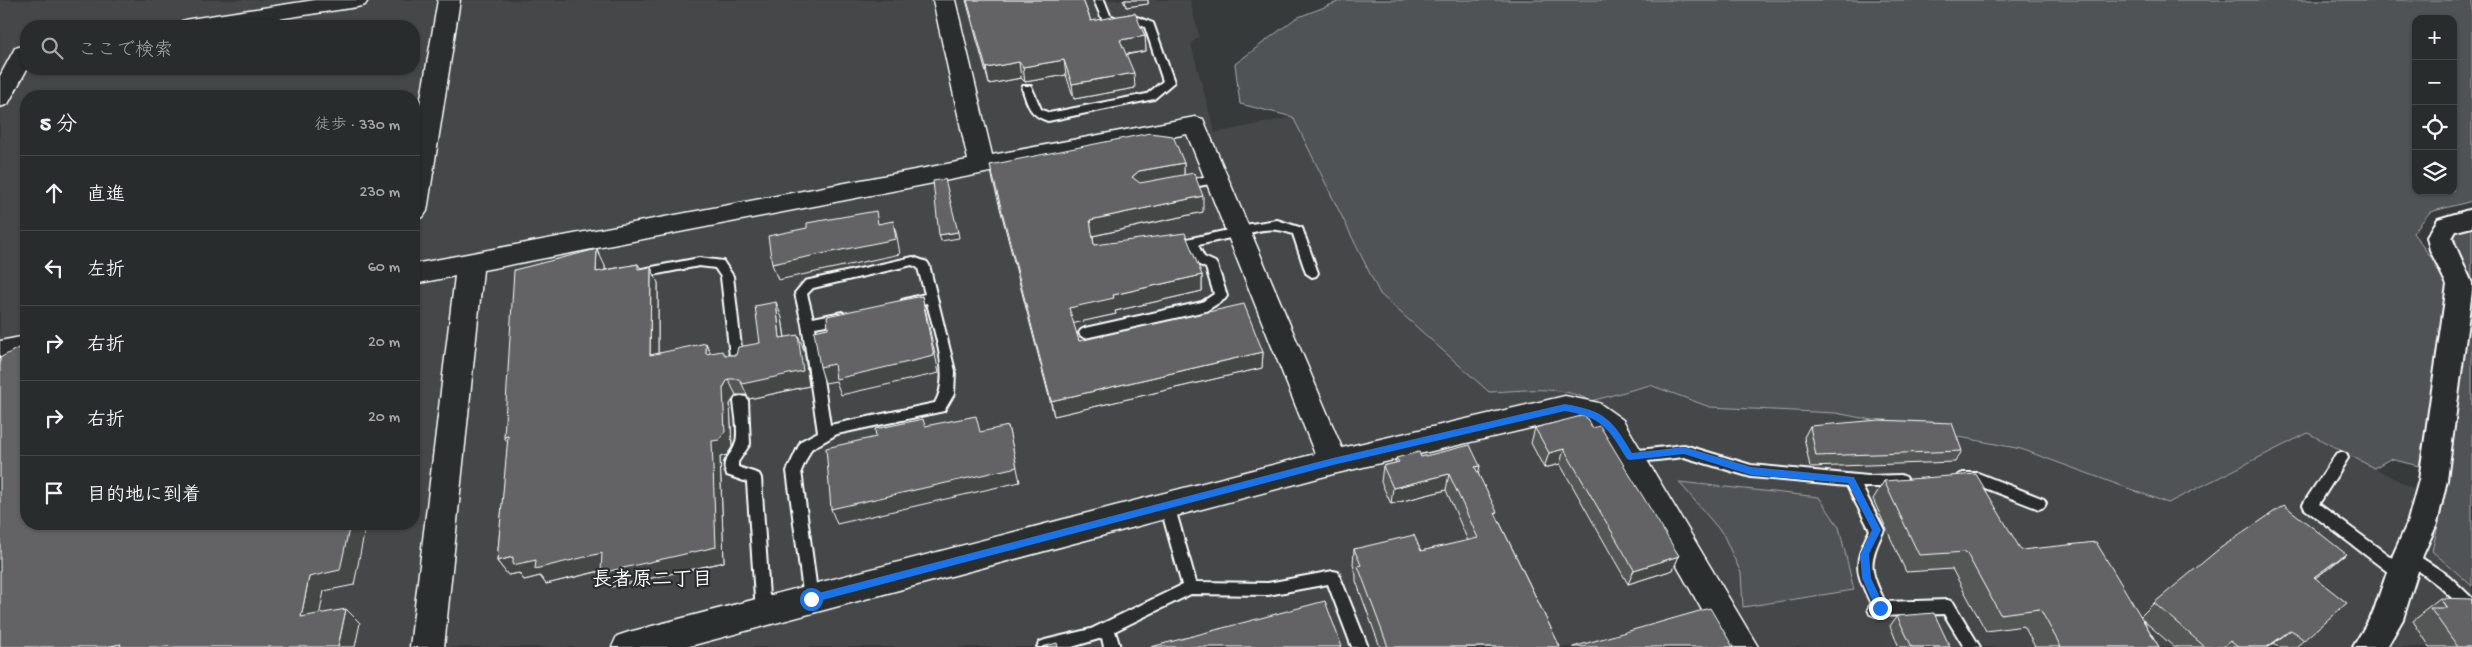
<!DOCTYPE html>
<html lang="ja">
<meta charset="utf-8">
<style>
body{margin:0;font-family:"Gochi Hand","Klee One",sans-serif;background:#353838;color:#f1f3f6}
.controls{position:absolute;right:15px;top:15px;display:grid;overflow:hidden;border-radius:10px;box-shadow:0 1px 4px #0004}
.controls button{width:45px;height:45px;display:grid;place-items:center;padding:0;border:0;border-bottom:1px solid #454848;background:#292c2c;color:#f1f3f6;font:25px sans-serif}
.stop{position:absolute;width:15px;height:15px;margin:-11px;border:4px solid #1a73e8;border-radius:50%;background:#fff}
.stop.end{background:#1a73e8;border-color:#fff;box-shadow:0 1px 5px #0008}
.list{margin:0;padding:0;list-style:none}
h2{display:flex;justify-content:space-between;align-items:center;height:65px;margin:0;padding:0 20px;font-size:21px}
h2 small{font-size:16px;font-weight:400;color:#a5a7a9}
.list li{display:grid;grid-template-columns:32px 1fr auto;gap:15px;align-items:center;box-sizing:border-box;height:75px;padding:0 20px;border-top:1px solid #454848}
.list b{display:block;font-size:19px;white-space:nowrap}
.list em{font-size:16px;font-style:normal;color:#a5a7a9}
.icon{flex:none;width:28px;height:28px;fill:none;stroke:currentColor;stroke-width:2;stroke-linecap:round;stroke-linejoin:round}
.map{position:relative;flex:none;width:2472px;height:647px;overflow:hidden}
.search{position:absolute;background:#292c2c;box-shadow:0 1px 4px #0004;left:20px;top:20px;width:400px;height:55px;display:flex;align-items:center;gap:12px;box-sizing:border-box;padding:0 18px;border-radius:20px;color:#a5a7a9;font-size:19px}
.panel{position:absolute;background:#292c2c;box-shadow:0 1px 4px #0004;left:20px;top:90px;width:400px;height:440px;border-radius:20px}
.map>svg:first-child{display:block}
.built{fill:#444748;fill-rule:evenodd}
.green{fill:#505354;stroke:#a8a9aa;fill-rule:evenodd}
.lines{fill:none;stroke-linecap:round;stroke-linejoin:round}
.lane-casing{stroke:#fff;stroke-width:4}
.street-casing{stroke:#fff;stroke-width:4}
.secondary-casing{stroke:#fff;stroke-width:3}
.lane{fill:#2a2d2e;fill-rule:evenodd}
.street{fill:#2a2d2e;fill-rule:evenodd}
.secondary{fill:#2a2d2e;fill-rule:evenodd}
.wall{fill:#555657;stroke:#fff}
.shaded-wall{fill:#454647;stroke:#fff}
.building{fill:#636465;stroke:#fff}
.route{fill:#1a73e8}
.labels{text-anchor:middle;stroke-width:4.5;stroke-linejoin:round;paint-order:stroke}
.neighbourhood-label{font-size:20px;font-weight:bold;fill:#fff;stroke:#2a2d2e}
</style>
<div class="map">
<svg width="2472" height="647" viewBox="0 0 2472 647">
<rect width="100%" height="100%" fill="#373a3b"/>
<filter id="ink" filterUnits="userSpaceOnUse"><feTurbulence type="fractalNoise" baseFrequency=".02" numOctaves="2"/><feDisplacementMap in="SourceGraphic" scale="10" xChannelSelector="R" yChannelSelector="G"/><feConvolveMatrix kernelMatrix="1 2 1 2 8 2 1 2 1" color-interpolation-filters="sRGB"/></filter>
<g filter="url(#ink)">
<path class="built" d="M0 0H1190L1199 36 1191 44 1215 133 1293 117 1380 294 1489 392 1560 389 1579 395 1591 401 1650 385 1710 407 1836 413 2021 449 2167 503 2308 433 2443 504 2432 551 2472 586V647H0ZM26 26H414V69H26ZM26 96H414V524H26Z"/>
<g class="green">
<path d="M1343 0H2472V201L2430 212 2413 233 2450 283 2419 466 2390 459 2374 468 2308 433 2168 503 2021 449 1836 413 1710 407 1650 385 1591 401C1559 384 1524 391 1489 392L1380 294 1293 117 1240 104 1235 64 1296 18ZM2416 19H2453V191H2416Z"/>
<path d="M2472 228V282L2459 259 2454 232Z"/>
<path d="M2472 310V586L2432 551 2443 504 2462 313Z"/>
<path d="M1679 482 1819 497 1839 527 1854 590 1743 607 1741 573 1723 534Z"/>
</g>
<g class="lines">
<g class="lane-casing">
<g id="lane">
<path d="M1094 0H1104L1110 15 1117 18 1132 15 1153 23 1174 82 1154 99 1048 121C1029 115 1028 105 1022 88L1023 86H1031L1041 109 1049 113 1147 94 1163 81 1145 27 1131 21 1116 24 1102 19Z"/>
<path d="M1217 175 1221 176 1223 179 1221 182 1182 189 1176 185 1182 181Z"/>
<path d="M1277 220 1302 228 1318 273 1316 276 1312 277 1306 273 1293 234C1271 226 1260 230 1239 236L1198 245 1204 257 1215 262 1217 265 1227 296 1225 299 1206 311 1085 338 1081 336 1079 333 1081 330 1085 328 1202 302 1214 294 1206 268 1195 263 1185 242 1187 239 1233 229 1238 226Z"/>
<path d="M913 257 927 262 929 265 955 371 954 394 944 411 837 434 811 449 801 471 818 599 816 604 811 606 806 604 804 599 787 471 801 441 818 432 802 324 795 293 805 281ZM912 265 918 268 925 294 902 300 900 303 906 308 927 303C934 332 951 376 935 403L830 425 815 327 842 322 848 317 842 312 813 318 807 294 813 288Z"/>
<path d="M699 258 723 261 733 276 743 365 742 369H732L731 365 721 277 715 268 699 266 637 278 631 274 637 270Z"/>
<path d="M741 396 746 397 748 401 750 444 738 462V467L759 474 761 478 770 612 768 617 763 619 758 617 756 612 747 482 727 475C719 459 733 456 736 442 739 430 735 413 734 401L736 397Z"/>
<path d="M1684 445 1751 465 1868 476 1901 475 1906 477 1908 481 1906 485 1901 487H1862L1884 530C1868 563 1869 569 1885 602L1948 600 1953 602 1980 647H1964L1944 614 1875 616 1870 614 1868 609 1871 604C1855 570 1853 564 1870 530L1847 486 1751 477 1684 457 1630 463 1625 461 1623 457 1625 453 1630 451Z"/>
<path d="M2341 452 2346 454 2348 458 2319 504 2407 569 2409 574 2407 579 2402 580 2397 579 2305 509 2303 505 2305 501 2336 454Z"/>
<path d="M1963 473H1978L2044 499 2046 503 2044 507 2039 509 1977 485 1958 483 1956 479 1958 475Z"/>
<path d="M1167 499 1172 501 1174 505 1196 582 1268 583 1333 571 1338 572 1368 647H1352L1328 584 1268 595 1191 594 1115 631 1120 647H1104L1102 638 1072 647H1037L1040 642 1045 640 1091 629 1182 585 1160 505 1162 501Z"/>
<path d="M2408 549 2449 576 2472 598V614L2467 612 2439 586 2403 559 2401 555 2403 551Z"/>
</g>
</g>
<g class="street-casing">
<path id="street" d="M2472 209V227L2456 231 2452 238 2472 283V291L2447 480 2437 524 2423 555 2403 619 2387 647H2353L2373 613 2393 555 2407 524 2419 480 2447 285 2430 250 2427 237 2438 219Z"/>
</g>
<g class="secondary-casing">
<g id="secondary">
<path d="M315 0H368L365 5 357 7 231 26H179L182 21 190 19Z"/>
<path d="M438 0H460L427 211 423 217 414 220V139Z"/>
<path d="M933 0H955L992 155 1195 117 1203 119 1342 448 1565 396 1599 403 1623 420 1758 647H1723L1603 436 1582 422 1565 420 1333 474 686 647H612L617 636 629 632 1315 454 1187 134 483 270 444 647H410L455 276 414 284V264L968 160Z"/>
<path d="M23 46 26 47 27 69 8 104 0 107V76L15 48Z"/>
<path d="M26 336V358L0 363V341Z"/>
</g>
</g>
<use href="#lane" class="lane"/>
<use href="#street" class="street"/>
<use href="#secondary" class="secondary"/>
</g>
<g class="wall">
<path d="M966 0H1083L1091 21 1145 36 1146 51 1126 55 1135 88 1074 99 1066 75 1025 82 1021 78 989 84Z"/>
<path d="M1123 0H1148V4L1126 7Z"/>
<path d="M1184 163V175L1203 212 1093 236 1094 245 1202 275V291L1115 311 1116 314 1073 323 1079 341 1263 352 1262 368 1054 416 993 181 990 165Z"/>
<path d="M638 264 641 269 658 283V353H711L725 355H736L760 343 782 318 785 337 804 350 809 386 749 399 746 395H736L730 404 732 447 727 455 720 457 724 562 611 587 601 571 546 584 540 576 524 580 519 573 508 575 497 561 508 442 504 437 605 266V270Z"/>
<path d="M1810 426 1962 451 1955 462 1810 467 1804 437Z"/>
<path d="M1535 428H1592L1679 556 1673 570 1628 584 1560 464 1544 468 1531 443Z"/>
<path d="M1421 457 1480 466 1478 473 1496 515 1560 647H1380L1356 581V575L1353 565 1354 549 1421 551 1468 541 1446 490 1391 504 1381 482 1383 466 1396 463V458Z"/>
<path d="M1884 481 2021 550 2141 616 2154 603 2346 554 2329 568 2315 578 2304 640 2296 647H2279L2274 643 2269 647H2174L2143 620 2159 647H2035L2024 626 1986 631 1952 569 1906 572 1873 499Z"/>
<path d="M2440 598 2472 647H2430L2413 621 2423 613 2422 612Z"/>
<path d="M1897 616 1950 647H1899L1890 626Z"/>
</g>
<g class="shaded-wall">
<path d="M1125 0H1148V4L1126 7Z"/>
<path d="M1145 36 1146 51 1121 55 1120 40Z"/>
<path d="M1064 60 1066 75 1025 82 1023 67Z"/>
<path d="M1019 62 1021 78 989 84 986 68Z"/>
<path d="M1134 73 1135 88 1074 99 1072 84Z"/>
<path d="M1184 163V179L1141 187 1132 177 1139 171Z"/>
<path d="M1203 196V212L1092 236 1090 220Z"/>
<path d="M893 221 897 237 900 254 778 280 772 264Z"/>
<path d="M958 232 959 238 941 241 939 235Z"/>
<path d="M597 249 605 266V288L596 272Z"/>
<path d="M651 267 658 283V371L650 355Z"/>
<path d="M1202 275V291L1115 311 1116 314 1071 324 1069 308 1113 295Z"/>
<path d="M922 296 926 312 939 373 841 395 836 381 825 383 820 367Z"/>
<path d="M776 302 782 318 787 354 780 338Z"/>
<path d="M798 335 804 350 809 386 749 399 742 384Z"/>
<path d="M706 343 713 359 706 354Z"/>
<path d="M1263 352 1262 368 1054 416 1051 401Z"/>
<path d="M728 379 736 395 730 404 732 447 727 455 720 457 724 562 611 587 601 573 712 441 723 388Z"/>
<path d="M1008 426 1020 482 837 524 831 509Z"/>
<path d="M508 436 515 453 504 437Z"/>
<path d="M1564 449 1560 464 1544 468 1549 453Z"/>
<path d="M1480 466 1476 482 1475 467Z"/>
<path d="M1449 474 1446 490 1391 504 1393 488Z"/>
<path d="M350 524H366L354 585 324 591 316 632 301 617 309 577Z"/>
<path d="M602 553 612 568 546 584 540 576 524 580 519 573 508 575 497 561 513 557 536 560Z"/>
<path d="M2346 554 2329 568 2297 591 2314 577Z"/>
<path d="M1679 556 1673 570 1628 584 1634 570Z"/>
<path d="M346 609 360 623 355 647H338Z"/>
<path d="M2291 630 2269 647H2267Z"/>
<path d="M121 644 125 647H105Z"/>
</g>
<g class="building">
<path d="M967 0H1083L1091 21 1135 13 1145 36 1120 40 1134 73 1072 84 1064 60 1023 67 1019 62 986 68Z"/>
<path d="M1150 133 1173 136 1184 163 1139 171 1132 177 1140 183 1194 173 1203 196 1090 220 1094 245 1185 233 1202 275 1113 295 1114 298 1069 308 1079 341 1244 304 1263 352 1051 401 990 165Z"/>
<path d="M945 179 958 232 939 235 933 181Z"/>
<path d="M876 211 878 224 893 221 896 239 772 264 768 236 807 228V223Z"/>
<path d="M597 249 596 272 638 264V269L651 267 650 355 706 343V354L722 351 725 355H736L738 347 760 343 755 306 776 302 780 338 798 335 803 371 742 384 739 379H728L723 388 725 432 719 440 712 441 716 547 601 573 602 553 535 569 536 560 513 565V557L497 561 508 436 504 437 514 270Z"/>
<path d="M922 296 934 356 836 379 834 364 820 367 814 331 828 328 827 316Z"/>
<path d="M26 346V524H350L340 570 309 577 301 617 346 609 338 647H120L121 644 105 647H0V358L18 348Z"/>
<path d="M1585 415 1592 428 1600 426 1679 556 1634 570 1564 449 1549 453 1535 428Z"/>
<path d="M976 416 980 432 1008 426 1017 467 831 509 826 448 876 437 875 429 923 419 925 426Z"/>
<path d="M1879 420 1952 423 1962 451 1816 456 1810 426Z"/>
<path d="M1470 445 1480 466 1475 467 1497 512 1495 513 1560 647H1388L1358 566 1361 565 1354 549 1414 535 1421 551 1478 538 1449 474 1393 488 1383 466 1399 462 1396 458 1419 452 1421 457Z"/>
<path d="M1976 474 2021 550 2096 542 2159 647H2061L2040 609 2000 614 1966 552 1919 555 1884 481Z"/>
<path d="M2284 505 2346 554 2314 577 2347 603 2304 640 2291 630 2267 647H2238L2230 641 2223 647H2205L2154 603 2219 549Z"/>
<path d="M2440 598 2471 599 2472 600V647H2458L2430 608H2447Z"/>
<path d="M1325 601 1342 647H1151Z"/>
<path d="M1710 608 1733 647H1573Z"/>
<path d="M1934 613 1950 647H1912L1897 616Z"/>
<path d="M1057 643 1058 647H1042Z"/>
</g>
</g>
<path class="route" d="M1565 404C1605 411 1612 419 1632 453L1684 447 1751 467 1854 477 1881 530 1869 554 1871 578 1885 608 1883 611H1877L1862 578 1860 554 1872 530 1848 483 1751 475 1684 454 1630 460 1627 459C1608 428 1602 417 1565 411L1333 465 811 603 806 599 811 595 1333 458Z"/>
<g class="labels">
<g class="neighbourhood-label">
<text x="652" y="585">長者原二丁目</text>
</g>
</g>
</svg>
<div class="controls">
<button>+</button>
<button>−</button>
<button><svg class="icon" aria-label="locate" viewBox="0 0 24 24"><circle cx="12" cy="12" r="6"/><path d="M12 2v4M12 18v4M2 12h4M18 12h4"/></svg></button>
<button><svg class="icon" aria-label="layers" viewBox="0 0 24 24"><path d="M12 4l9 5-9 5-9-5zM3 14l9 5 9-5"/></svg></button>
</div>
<div class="stop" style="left:811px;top:599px"></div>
<div class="stop end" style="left:1880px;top:608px"></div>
<div class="search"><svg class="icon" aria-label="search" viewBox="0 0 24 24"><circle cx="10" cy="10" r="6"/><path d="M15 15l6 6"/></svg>ここで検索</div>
<section class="panel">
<h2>5 分<small>徒歩 · 330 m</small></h2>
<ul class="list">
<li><svg class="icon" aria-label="ahead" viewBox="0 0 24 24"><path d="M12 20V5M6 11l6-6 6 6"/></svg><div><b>直進</b></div><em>230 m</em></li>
<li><svg class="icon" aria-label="left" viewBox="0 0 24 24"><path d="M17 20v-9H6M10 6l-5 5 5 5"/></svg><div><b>左折</b></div><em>60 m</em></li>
<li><svg class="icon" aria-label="right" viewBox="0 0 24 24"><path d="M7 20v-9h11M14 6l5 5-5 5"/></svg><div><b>右折</b></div><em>20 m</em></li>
<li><svg class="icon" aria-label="right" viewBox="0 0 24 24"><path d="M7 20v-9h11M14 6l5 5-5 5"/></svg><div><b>右折</b></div><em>20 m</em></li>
<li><svg class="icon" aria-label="arrive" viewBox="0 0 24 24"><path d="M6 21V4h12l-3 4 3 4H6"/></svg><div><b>目的地に到着</b></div></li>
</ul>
</section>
</div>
